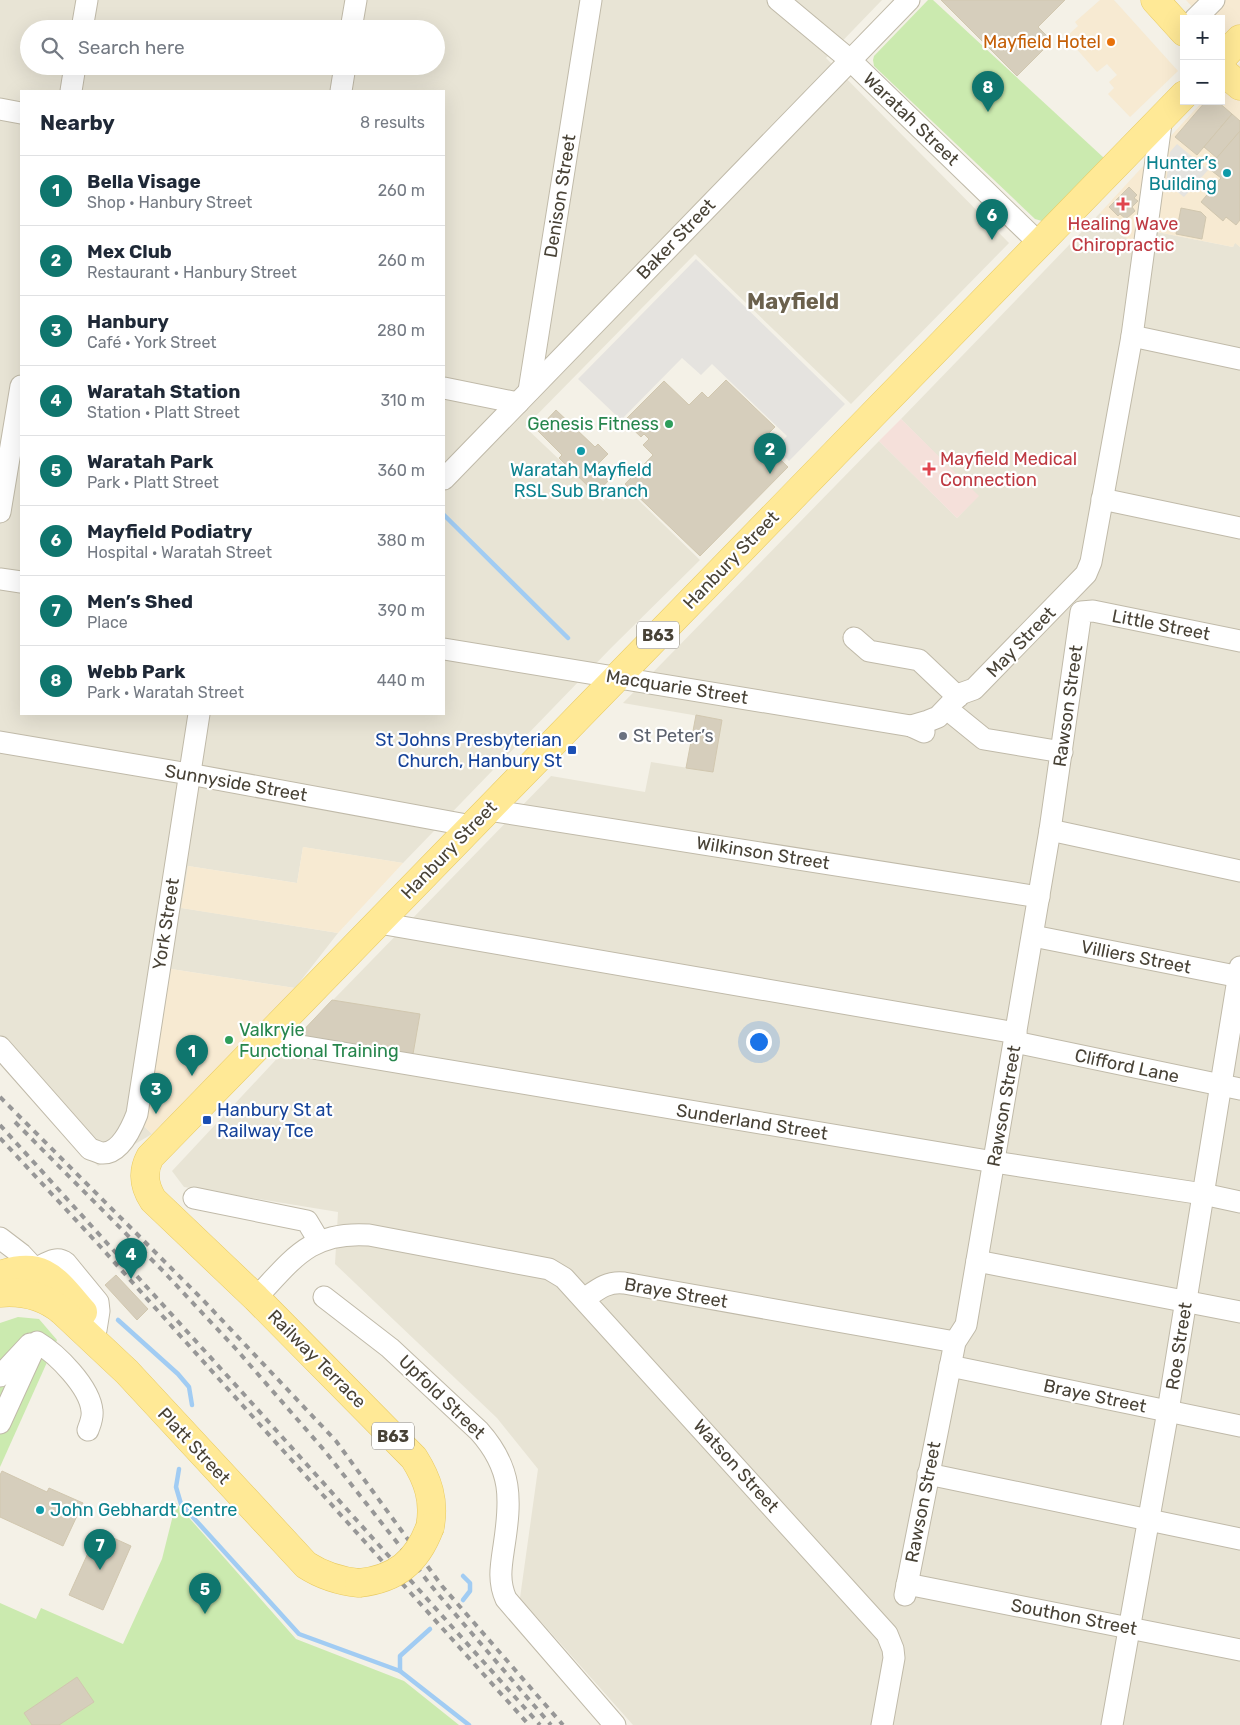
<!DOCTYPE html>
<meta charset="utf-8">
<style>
body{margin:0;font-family:Rubik,sans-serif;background:#f6f6f7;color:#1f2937}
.controls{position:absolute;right:15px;top:15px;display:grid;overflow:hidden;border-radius:0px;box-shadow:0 5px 20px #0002}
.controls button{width:45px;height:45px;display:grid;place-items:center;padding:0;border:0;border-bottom:1px solid #e0e1e3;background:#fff;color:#1f2937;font:25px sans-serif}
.you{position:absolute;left:758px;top:1041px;width:18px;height:18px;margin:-12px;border:4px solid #fff;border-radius:50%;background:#1a73e8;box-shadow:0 0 0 8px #1a73e833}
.badge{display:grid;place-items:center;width:32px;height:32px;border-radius:50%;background:#0f766e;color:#fff;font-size:16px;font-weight:700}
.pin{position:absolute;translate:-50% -41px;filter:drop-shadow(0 1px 2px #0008)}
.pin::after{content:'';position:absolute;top:26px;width:18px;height:15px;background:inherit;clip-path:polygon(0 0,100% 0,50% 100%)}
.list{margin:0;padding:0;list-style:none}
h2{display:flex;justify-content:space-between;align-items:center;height:65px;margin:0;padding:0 20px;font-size:21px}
h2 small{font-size:16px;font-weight:400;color:#747a83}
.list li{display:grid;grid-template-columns:32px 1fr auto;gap:15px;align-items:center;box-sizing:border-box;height:70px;padding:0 20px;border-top:1px solid #e0e1e3}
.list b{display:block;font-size:19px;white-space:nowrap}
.list p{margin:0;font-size:16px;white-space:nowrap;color:#747a83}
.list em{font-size:16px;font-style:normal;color:#747a83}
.icon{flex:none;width:28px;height:28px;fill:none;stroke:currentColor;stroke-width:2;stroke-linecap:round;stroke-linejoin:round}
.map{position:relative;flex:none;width:1240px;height:1725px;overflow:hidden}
.search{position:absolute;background:#fff;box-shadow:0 5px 20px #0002;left:20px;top:20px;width:425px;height:55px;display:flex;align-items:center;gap:12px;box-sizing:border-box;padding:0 18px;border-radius:28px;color:#747a83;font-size:19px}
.panel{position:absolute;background:#fff;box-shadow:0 5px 20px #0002;left:20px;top:90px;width:425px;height:625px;border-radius:0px}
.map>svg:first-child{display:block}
.residential{fill:#e8e4d5;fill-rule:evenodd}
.commercial{fill:#f7ead2}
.medical{fill:#f5e0da}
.green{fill:#cbeaaf}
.parking{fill:#e5e3df}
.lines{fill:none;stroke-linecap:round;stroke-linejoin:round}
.stream{stroke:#a1ccf3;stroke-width:4.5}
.building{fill:#d6cebc;stroke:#d1c7af}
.minor-casing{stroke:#c0baa9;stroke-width:23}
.major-casing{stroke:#e8ca61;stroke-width:29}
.minor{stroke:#fff;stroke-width:21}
.major{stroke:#ffe996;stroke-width:28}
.rail{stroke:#979797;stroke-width:4;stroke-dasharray:6 6;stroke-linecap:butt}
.major-bridge-casing{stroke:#e8ca61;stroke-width:29;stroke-linecap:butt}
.major-bridge{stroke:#ffe996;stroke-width:28}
.food-dot{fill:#e8710a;stroke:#fff;stroke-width:2}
.culture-dot{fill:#0f9aa8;stroke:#fff;stroke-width:2}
.health-dot{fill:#e0444e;stroke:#fff;stroke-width:2}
.leisure-dot{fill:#2e9e5b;stroke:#fff;stroke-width:2}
.worship-dot{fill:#6b7280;stroke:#fff;stroke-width:2}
.transit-dot{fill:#1a4fb4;stroke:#fff;stroke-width:2}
.labels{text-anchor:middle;stroke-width:4.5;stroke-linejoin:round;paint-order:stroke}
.shield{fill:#fff;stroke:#7f7b72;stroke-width:1}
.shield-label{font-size:16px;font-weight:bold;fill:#484236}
.food-label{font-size:18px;fill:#c56008;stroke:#fff;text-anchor:end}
.street-label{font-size:18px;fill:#484236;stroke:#fff}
.culture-label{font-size:18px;fill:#0d838f;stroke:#fff;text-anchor:end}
.health-label{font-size:18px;fill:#be3a42;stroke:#fff}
.leisure-label{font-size:18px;fill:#27864d;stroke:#fff;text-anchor:end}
.worship-label{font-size:18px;fill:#5b616d;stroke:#fff;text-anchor:start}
.transit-label{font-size:18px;fill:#164399;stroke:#fff;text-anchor:end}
.district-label{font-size:22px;font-weight:bold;fill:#6b614d;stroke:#fff}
</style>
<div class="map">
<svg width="1240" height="1725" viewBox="0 0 1240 1725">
<rect width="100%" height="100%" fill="#f4f1e7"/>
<g class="residential">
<path d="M0 0H882L826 58 1009 243 851 404 695 254 525 427 603 501 622 484 700 560 611 648 403 863 303 847 297 883 188 866 182 908 338 933 295 988 171 969 144 1126 152 1134 98 1166 0 1058ZM29 29H436V66H29ZM21 91H444V714H21Z"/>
<path d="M1100 213 1137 248 1157 232 1233 247 1235 242 1240 247V1725H633L520 1598 538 1469 497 1418 335 1264 338 1212 184 1187 172 1171 298 1036 551 776 645 792 651 762 713 772 722 720 623 703 879 441 957 518 978 496 901 419Z"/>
</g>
<g class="commercial">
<path d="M1100 0H1114L1178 71 1130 117 1108 94 1114 88 1109 82 1117 75 1107 64 1097 72 1066 37 1078 26 1075 22Z"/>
<path d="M1186 0H1240V54L1221 37V19H1203Z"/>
<path d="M1240 62V247L1235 243 1233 247 1157 232 1137 248 1100 213 1203 101H1221V82Z"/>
<path d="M303 847 403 863 338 933 181 908 188 866 297 883Z"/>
<path d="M171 969 295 988 152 1134 144 1126Z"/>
</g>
<path class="medical" d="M901 419 979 496 957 518 879 441Z"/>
<g class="green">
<path d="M928 0H933L1104 158 1047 219 1042 221 1035 219 874 66 873 60 874 56Z"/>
<path d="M18 1317 39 1319 57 1340 0 1467V1323Z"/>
<path d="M176 1503 296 1639 404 1681 459 1725H0V1603L36 1619 41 1608 123 1644 162 1559Z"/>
</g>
<g class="parking">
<path d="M1177 144 1208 170 1184 197 1166 183 1170 152Z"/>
<path d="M696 259 845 404 789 461 776 448 787 436 712 364 701 375 682 358 621 420 578 379Z"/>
</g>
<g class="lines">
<g class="stream">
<path d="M444 515 568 638"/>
<path d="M118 1320 178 1374 189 1387 192 1405"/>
<path d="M179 1469 176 1487 181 1504 299 1634 400 1671 469 1725"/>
<path d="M463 1600 470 1591V1583L463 1576"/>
<path d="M400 1671V1656L430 1629"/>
</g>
</g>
<g class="building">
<path d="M941 0H1065L1038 27 1052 41 1017 76Z"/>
<path d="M1206 101H1217L1232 114 1197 155 1175 137Z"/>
<path d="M1232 114 1240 121V131L1217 158 1204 147Z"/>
<path d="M1240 131V220L1236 225 1226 217 1223 221 1201 202 1221 178 1208 168Z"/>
<path d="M1129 187 1137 195 1134 198 1138 201 1132 207 1135 211 1126 219 1120 214 1118 216 1109 207Z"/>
<path d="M1181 208 1201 212 1206 217 1202 239 1176 234Z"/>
<path d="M726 380 775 427 761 441 788 467 700 556 625 484 653 455 643 445 649 439 644 434 641 437 624 421 664 381 689 405 702 392 708 398Z"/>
<path d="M556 410 595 447 598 444 608 454 595 467 609 480 596 494 559 458 562 455 537 430Z"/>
<path d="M696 715 722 720 713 772 686 768Z"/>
<path d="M332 1000 420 1014 413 1054 298 1036Z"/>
<path d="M116 1275 148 1309 137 1320 105 1285Z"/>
<path d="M2 1471 47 1492 49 1488 83 1503 63 1546 0 1517V1475Z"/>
<path d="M98 1531 131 1546 103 1610 69 1595Z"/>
<path d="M77 1677 94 1702 59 1725H32L24 1713Z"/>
</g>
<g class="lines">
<g class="minor-casing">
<g id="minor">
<path d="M778 0 850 60 1039 243"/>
<path d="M1195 19 1214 0"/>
<path d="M82 29 87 0"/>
<path d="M351 29 356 0"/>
<path d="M71 91 75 66"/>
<path d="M341 91 345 66"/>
<path d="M0 109 21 113"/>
<path d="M1132 336 1240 359"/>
<path d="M444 388 518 403"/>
<path d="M529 391 591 0"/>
<path d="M444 479 909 0"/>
<path d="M1102 499 1240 528"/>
<path d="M0 512 21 386"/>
<path d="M0 579 21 582"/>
<path d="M854 638 869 651 919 660 958 697"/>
<path d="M444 649 911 726 924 732"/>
<path d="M947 709 984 739 1062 752"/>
<path d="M911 726 928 721 938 717 960 694 974 689 1086 574 1091 562 1132 336 1162 116"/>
<path d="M0 742 189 774 472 826"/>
<path d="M488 810 1039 897"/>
<path d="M1050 830 1240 871"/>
<path d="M379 923 1016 1033"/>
<path d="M1033 936 1240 977"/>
<path d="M265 1040 994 1162 1203 1194 1240 1202"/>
<path d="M1015 1042 1240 1089"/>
<path d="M0 1047 90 1149C94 1150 98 1152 101 1153 120 1155 132 1127 137 1114L199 714"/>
<path d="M194 1198 307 1221 319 1241"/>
<path d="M0 1238 21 1254 35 1269C46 1264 56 1255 66 1263L98 1302 99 1311 96 1330"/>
<path d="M977 1261 1240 1312"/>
<path d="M324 1297 390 1348 479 1431C513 1469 511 1500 504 1546 501 1566 498 1581 506 1599L615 1725"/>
<path d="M256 1298C293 1259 310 1231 369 1235L549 1269 564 1278 887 1634 893 1649 894 1658 882 1725"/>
<path d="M584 1299C597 1290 607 1281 624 1283L955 1342"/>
<path d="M950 1366 1240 1426"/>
<path d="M0 1376 30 1344"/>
<path d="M0 1423 37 1342C57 1354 90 1387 92 1411 93 1418 90 1424 88 1430"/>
<path d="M928 1474 1240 1539"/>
<path d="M907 1584 1240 1650"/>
<path d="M905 1595 955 1342 966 1325 1050 830 1081 612 1093 611 1240 641"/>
<path d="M1112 1725 1168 1411 1240 967"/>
</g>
</g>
<g class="major-casing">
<g id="major">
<path d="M1155 0 1184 32"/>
<path d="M1221 59 1240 39"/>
<path d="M1221 70 1240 86"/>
<path d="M0 1275C44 1259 56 1281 83 1312"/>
<path d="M0 1293C23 1291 44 1296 62 1311L127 1372 306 1565C323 1576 339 1581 359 1583"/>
<path d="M430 1527C435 1501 428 1480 414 1458L256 1298 153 1200C144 1186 142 1172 150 1157L1184 95"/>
</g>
</g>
<use href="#minor" class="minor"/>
<use href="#major" class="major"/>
<g class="rail">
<path d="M0 1097 203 1300 336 1441 442 1586 563 1725"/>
<path d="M15 1122 163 1271 236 1349 324 1450 437 1593 551 1725"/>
<path d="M0 1125 241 1391 540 1725"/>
<path d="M0 1138 98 1244 529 1725"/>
</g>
<g class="major-bridge-casing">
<path id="major-bridge" d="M359 1583C396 1579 417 1562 430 1527"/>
</g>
<use href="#major-bridge" class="major-bridge"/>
</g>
<circle class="food-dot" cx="1111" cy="42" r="5"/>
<g class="culture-dot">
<circle cx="1227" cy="173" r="5"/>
<circle cx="581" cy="451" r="5"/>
<circle cx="40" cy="1510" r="5"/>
</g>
<g class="health-dot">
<path d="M1120.5 196.5h5v5h5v5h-5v5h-5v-5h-5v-5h5z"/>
<path d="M926.5 461.5h5v5h5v5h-5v5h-5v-5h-5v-5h5z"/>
</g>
<g class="leisure-dot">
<circle cx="669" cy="424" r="5"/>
<circle cx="229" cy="1040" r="5"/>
</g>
<circle class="worship-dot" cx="623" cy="736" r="5"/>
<g class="transit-dot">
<rect x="567" y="745" width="10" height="10" rx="2.5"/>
<rect x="202" y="1115" width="10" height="10" rx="2.5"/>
</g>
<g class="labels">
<g class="shield">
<rect x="637" y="621.5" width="42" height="27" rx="4"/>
<rect x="372" y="1422.5" width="42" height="27" rx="4"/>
</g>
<g class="shield-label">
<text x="658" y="641">B63</text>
<text x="393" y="1442">B63</text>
</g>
<g class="food-label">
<text x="1101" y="48">Mayfield Hotel</text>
</g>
<g class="street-label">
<text transform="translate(911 119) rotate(44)" y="6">Waratah Street</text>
<text transform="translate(560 196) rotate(-81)" y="6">Denison Street</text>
<text transform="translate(676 239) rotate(-46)" y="6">Baker Street</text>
<text transform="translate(731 560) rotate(-46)" y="6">Hanbury Street</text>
<text transform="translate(1161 625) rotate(11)" y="6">Little Street</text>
<text transform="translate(1021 642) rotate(-46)" y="6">May Street</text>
<text transform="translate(677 687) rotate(9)" y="6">Macquarie Street</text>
<text transform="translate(1068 706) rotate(-82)" y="6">Rawson Street</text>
<text transform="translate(236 783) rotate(10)" y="6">Sunnyside Street</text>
<text transform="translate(449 850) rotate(-46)" y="6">Hanbury Street</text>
<text transform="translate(763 853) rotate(9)" y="6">Wilkinson Street</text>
<text transform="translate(166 924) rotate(-81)" y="6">York Street</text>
<text transform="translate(1136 957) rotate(11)" y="6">Villiers Street</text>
<text transform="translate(1127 1066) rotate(12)" y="6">Clifford Lane</text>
<text transform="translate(1004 1106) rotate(-80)" y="6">Rawson Street</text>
<text transform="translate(752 1122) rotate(9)" y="6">Sunderland Street</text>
<text transform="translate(676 1293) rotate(10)" y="6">Braye Street</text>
<text transform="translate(1179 1346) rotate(-81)" y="6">Roe Street</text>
<text transform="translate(317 1359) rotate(45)" y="6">Railway Terrace</text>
<text transform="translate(1095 1396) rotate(12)" y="6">Braye Street</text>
<text transform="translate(442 1397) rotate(44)" y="6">Upfold Street</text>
<text transform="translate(194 1446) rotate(47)" y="6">Platt Street</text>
<text transform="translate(736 1466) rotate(48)" y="6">Watson Street</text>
<text transform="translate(923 1502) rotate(-79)" y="6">Rawson Street</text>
<text transform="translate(1074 1617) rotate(11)" y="6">Southon Street</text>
</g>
<g class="culture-label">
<text x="1217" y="169">Hunter’s<tspan x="1217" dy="21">Building</tspan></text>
<text x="581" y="476" text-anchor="middle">Waratah Mayfield<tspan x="581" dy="21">RSL Sub Branch</tspan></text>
<text x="50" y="1516" text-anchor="start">John Gebhardt Centre</text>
</g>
<g class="health-label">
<text x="1123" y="230">Healing Wave<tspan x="1123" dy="21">Chiropractic</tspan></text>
<text x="940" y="465" text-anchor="start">Mayfield Medical<tspan x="940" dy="21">Connection</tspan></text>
</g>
<g class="leisure-label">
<text x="659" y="430">Genesis Fitness</text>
<text x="239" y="1036" text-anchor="start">Valkryie<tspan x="239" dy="21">Functional Training</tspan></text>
</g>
<g class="worship-label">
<text x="633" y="742">St Peter’s</text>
</g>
<g class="transit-label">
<text x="562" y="746">St Johns Presbyterian<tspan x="562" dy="21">Church, Hanbury St</tspan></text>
<text x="217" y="1116" text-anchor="start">Hanbury St at<tspan x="217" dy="21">Railway Tce</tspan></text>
</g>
<g class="district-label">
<text x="793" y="309">Mayfield</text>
</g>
</g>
</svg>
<div class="controls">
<button>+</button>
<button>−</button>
</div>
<div class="you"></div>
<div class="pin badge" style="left:192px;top:1076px">1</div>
<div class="pin badge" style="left:770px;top:474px">2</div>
<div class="pin badge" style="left:156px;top:1114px">3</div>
<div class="pin badge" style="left:131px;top:1279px">4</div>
<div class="pin badge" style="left:205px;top:1614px">5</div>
<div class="pin badge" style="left:992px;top:240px">6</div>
<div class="pin badge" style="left:100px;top:1570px">7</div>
<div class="pin badge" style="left:988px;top:112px">8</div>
<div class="search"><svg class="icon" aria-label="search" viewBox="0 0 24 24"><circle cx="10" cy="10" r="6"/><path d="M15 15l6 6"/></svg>Search here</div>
<section class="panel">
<h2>Nearby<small>8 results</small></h2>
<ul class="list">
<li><span class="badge">1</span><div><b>Bella Visage</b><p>Shop · Hanbury Street</p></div><em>260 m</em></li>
<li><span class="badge">2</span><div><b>Mex Club</b><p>Restaurant · Hanbury Street</p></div><em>260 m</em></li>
<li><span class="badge">3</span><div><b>Hanbury</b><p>Café · York Street</p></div><em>280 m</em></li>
<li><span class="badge">4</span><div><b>Waratah Station</b><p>Station · Platt Street</p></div><em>310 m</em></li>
<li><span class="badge">5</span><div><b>Waratah Park</b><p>Park · Platt Street</p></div><em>360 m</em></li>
<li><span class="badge">6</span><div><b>Mayfield Podiatry</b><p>Hospital · Waratah Street</p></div><em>380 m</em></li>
<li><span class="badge">7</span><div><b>Men’s Shed</b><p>Place</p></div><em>390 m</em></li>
<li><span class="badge">8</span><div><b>Webb Park</b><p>Park · Waratah Street</p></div><em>440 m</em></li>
</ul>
</section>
</div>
